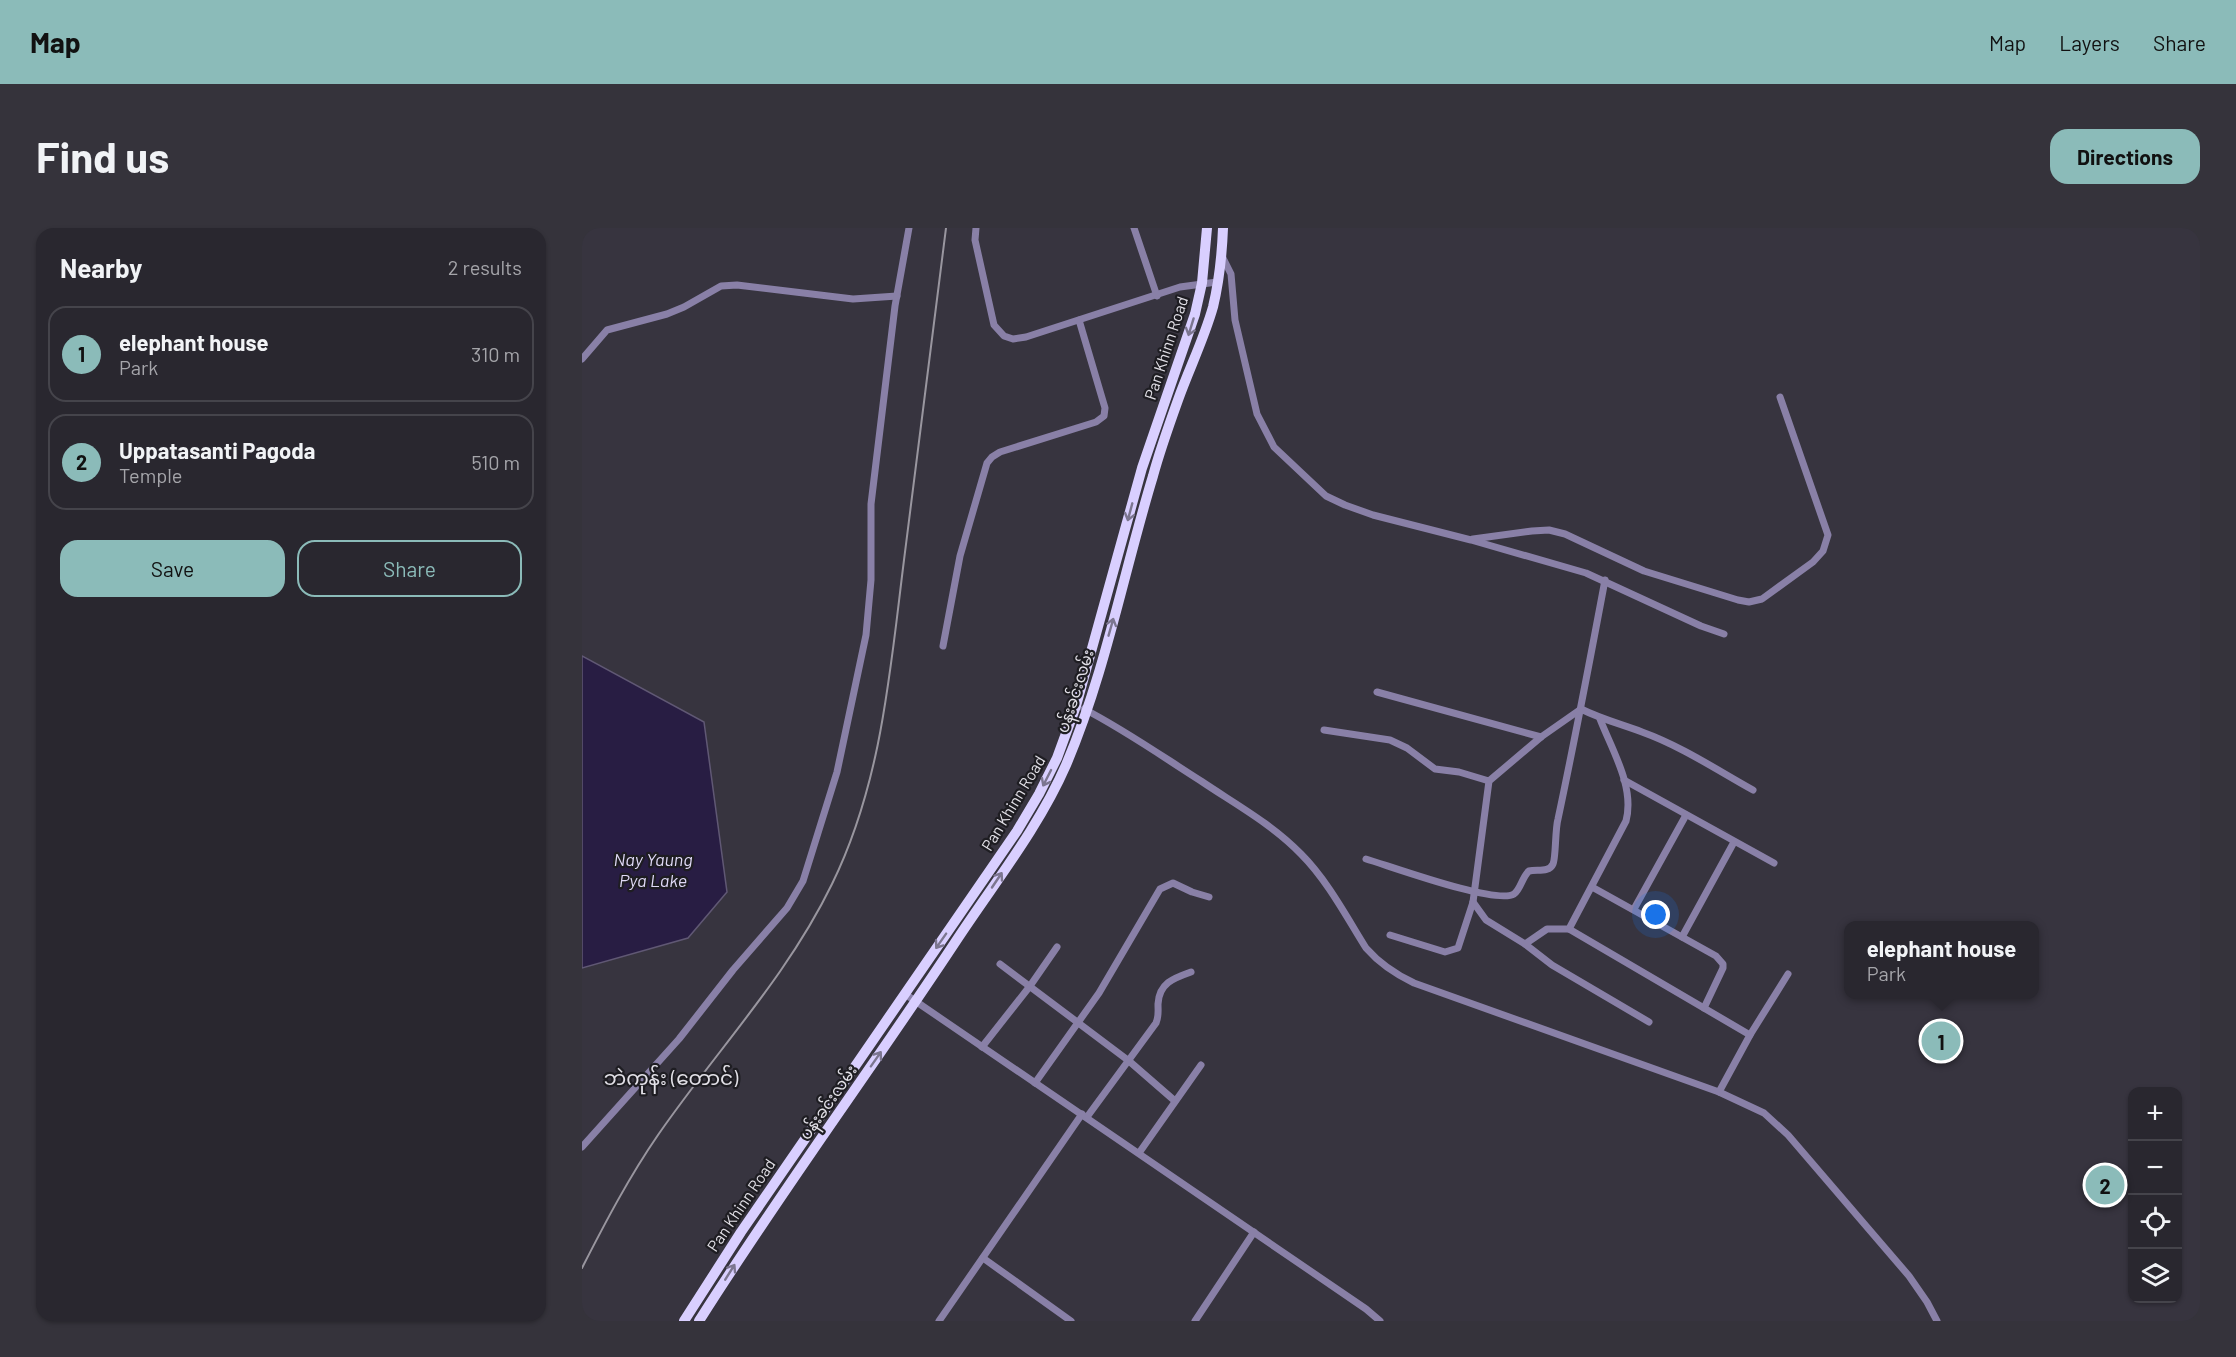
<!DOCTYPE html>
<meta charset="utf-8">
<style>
body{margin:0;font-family:Barlow,"Noto Sans Myanmar",sans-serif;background:#35333b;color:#f1f3f6}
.controls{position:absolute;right:18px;bottom:18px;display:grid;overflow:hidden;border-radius:12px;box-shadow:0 2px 4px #0004}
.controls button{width:54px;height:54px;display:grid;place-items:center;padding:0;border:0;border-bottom:2px solid #45444b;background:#29272f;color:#f1f3f6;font:30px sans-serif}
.you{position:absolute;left:1074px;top:687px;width:21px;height:21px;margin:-15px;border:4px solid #fff;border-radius:50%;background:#1a73e8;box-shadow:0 0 0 9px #1a73e833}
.badge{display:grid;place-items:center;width:39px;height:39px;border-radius:50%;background:#8bbbb9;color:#111;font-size:20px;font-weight:700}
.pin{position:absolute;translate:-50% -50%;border:3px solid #fff;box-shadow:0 2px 6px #0006}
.popup{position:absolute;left:1262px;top:693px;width:195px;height:78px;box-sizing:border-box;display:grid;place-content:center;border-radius:12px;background:#29272f;filter:drop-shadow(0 2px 4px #0005);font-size:20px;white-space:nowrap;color:#a5a5aa}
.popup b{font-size:22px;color:#f1f3f6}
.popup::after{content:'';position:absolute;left:50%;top:100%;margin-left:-12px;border:12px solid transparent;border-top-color:#29272f}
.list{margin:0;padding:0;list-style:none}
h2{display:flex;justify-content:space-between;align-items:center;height:78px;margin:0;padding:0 24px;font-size:26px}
h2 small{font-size:20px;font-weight:400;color:#a5a5aa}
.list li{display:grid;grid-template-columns:39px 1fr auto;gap:18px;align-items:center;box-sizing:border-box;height:96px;margin:0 12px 12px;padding:0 12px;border:2px solid #45444b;border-radius:18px}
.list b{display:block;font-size:22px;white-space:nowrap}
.list p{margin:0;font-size:20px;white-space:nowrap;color:#a5a5aa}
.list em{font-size:20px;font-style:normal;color:#a5a5aa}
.actions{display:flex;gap:12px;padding:18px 24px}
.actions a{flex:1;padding:14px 0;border:2px solid #8bbbb9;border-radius:18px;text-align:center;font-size:21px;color:#8bbbb9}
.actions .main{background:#8bbbb9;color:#111}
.icon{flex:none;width:33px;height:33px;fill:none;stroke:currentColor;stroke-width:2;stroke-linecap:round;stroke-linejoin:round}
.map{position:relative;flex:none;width:1618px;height:1093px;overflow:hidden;border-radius:18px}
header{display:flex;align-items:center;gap:36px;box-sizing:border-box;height:84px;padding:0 30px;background:#8bbbb9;color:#111}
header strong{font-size:28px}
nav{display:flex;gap:33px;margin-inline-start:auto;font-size:21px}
.intro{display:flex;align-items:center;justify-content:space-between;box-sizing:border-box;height:144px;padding:0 36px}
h1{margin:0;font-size:42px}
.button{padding:15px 27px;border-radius:18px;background:#8bbbb9;color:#111;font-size:21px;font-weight:700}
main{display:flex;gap:36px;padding:0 36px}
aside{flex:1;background:#29272f;border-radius:18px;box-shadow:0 2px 4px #0004}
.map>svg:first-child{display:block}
.water{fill:#281d43;stroke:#605874;stroke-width:1.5}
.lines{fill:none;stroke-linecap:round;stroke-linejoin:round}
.minor{stroke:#8980a7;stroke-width:7}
.primary{stroke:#d9cfff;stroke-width:10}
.rail{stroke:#99969f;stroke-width:2}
.oneway{stroke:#7c7690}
.labels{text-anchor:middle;stroke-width:4.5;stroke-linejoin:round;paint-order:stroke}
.street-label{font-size:16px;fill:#e2e0e7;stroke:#1e1d22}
.water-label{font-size:18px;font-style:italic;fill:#dfd9f6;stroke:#1e1d22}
.quarter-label{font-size:20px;fill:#e2e0e7;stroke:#1e1d22}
</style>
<header>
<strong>Map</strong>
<nav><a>Map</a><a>Layers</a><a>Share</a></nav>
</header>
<div class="intro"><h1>Find us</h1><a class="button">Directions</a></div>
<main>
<aside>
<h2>Nearby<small>2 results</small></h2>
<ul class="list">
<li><span class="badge">1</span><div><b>elephant house</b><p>Park</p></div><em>310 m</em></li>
<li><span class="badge">2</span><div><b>Uppatasanti Pagoda</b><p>Temple</p></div><em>510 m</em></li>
</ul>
<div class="actions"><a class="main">Save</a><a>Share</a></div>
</aside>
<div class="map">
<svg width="1618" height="1093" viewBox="0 0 1618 1093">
<rect width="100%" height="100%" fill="#37343f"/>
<path class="water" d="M0 428 122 494 145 664 106 710 0 740Z"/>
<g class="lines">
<g class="minor">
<path d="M394 0 393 12 412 97 422 108 431 111 444 109 598 59 635 54"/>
<path d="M552 0 575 68"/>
<path d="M640 28 649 46 653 92 675 186 692 219 744 268 763 277 791 287 889 312 1004 345 1119 398 1142 406"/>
<path d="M0 131 25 102 85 86 102 79 139 58 155 57 271 71 315 68"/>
<path d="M891 311 950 303 967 302 983 306 1062 343 1156 372 1167 374 1180 371 1231 334 1241 323 1246 307 1198 169"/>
<path d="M361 418 378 328 405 235 410 229 418 224 514 194 522 188 523 180 497 92"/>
<path d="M795 464 959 509"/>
<path d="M502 481C543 502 581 529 619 553 653 576 690 596 719 626 745 652 764 688 784 720 798 736 813 746 832 755L1137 864 1182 885 1206 907 1327 1048 1345 1074 1355 1093"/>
<path d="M742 502 808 512 825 520 853 541 877 544 907 553"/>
<path d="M1042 552 1192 635"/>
<path d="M784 631C808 638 914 677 932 666 939 661 940 649 947 643 955 641 967 645 971 636 974 630 973 601 976 591 993 511 1008 432 1023 352"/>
<path d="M1010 659 1134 728 1141 736V740L1122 780"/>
<path d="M891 674 904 692 943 716 970 737 1067 794"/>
<path d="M1052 681 1104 587"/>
<path d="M987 701 1168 807"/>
<path d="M808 707 863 724 876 720 891 674 907 553 959 509 999 481C1019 491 1039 496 1060 504 1099 518 1135 542 1171 562"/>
<path d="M1100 709 1152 614"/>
<path d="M943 716 965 701H987L1044 593C1053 559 1030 522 1018 491"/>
<path d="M418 736 547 833 593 873"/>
<path d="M323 766 784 1081 798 1093"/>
<path d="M400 819 448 758 475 719"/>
<path d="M453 855 517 765 578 661 591 655 610 664 627 669"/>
<path d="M1137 864 1168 807 1206 746"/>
<path d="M505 889 574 795C577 788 576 784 576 776 577 755 592 750 609 744"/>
<path d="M0 919 97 811 151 742 205 680 221 653 255 544 284 407 289 352V276L313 78 327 0"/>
<path d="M557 925 619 837"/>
<path d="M401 1030 489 1093"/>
<path d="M357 1093 500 886"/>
<path d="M613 1093 672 1004"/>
</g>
<g class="primary">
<path d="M102 1093 159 1004 435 603 457 566 475 530 494 478 560 240 613 86 620 55 625 0"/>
<path d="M117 1093C199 963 291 839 376 710 413 654 457 599 484 537 523 446 542 343 571 248 578 222 587 197 596 172 607 141 622 111 631 79 637 54 640 26 641 0"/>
</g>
<path class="rail" d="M0 1040C23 995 47 949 76 907 134 823 205 749 250 656 300 554 308 443 322 332 336 221 350 111 364 0"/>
</g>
<defs><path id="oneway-shaft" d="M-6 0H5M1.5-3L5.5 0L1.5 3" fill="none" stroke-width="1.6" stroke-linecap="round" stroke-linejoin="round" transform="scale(1.5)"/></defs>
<g class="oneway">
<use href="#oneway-shaft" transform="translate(609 99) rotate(107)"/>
<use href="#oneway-shaft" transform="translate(548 284) rotate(105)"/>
<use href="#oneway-shaft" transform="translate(529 399) rotate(-74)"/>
<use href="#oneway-shaft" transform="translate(465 550) rotate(117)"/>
<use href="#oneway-shaft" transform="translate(415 652) rotate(-56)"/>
<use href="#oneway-shaft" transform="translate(359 713) rotate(125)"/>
<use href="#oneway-shaft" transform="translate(294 831) rotate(-55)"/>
<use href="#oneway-shaft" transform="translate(148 1044) rotate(-58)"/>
</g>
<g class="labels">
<g class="street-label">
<text transform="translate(584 120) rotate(-72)" y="6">Pan Khinn Road</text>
<text transform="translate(493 463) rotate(-72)" y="6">ပန်းခင်းလမ်း</text>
<text transform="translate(431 575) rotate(-59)" y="6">Pan Khinn Road</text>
<text transform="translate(246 874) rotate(-55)" y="6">ပန်းခင်းလမ်း</text>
<text transform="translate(159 977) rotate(-56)" y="6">Pan Khinn Road</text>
</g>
<g class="water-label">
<text x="71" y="638">Nay Yaung<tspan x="71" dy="21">Pya Lake</tspan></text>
</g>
<g class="quarter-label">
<text x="89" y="857">ဘဲကုန်း (တောင်)</text>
</g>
</g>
</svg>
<div class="controls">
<button>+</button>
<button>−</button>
<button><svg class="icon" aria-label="locate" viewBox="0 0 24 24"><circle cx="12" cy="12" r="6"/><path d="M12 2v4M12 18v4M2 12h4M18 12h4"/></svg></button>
<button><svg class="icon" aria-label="layers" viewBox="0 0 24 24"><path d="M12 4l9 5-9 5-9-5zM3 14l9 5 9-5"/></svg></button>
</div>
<div class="you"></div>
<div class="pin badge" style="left:1359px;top:813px">1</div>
<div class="popup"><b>elephant house</b>Park</div>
<div class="pin badge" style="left:1523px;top:957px">2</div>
</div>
</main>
